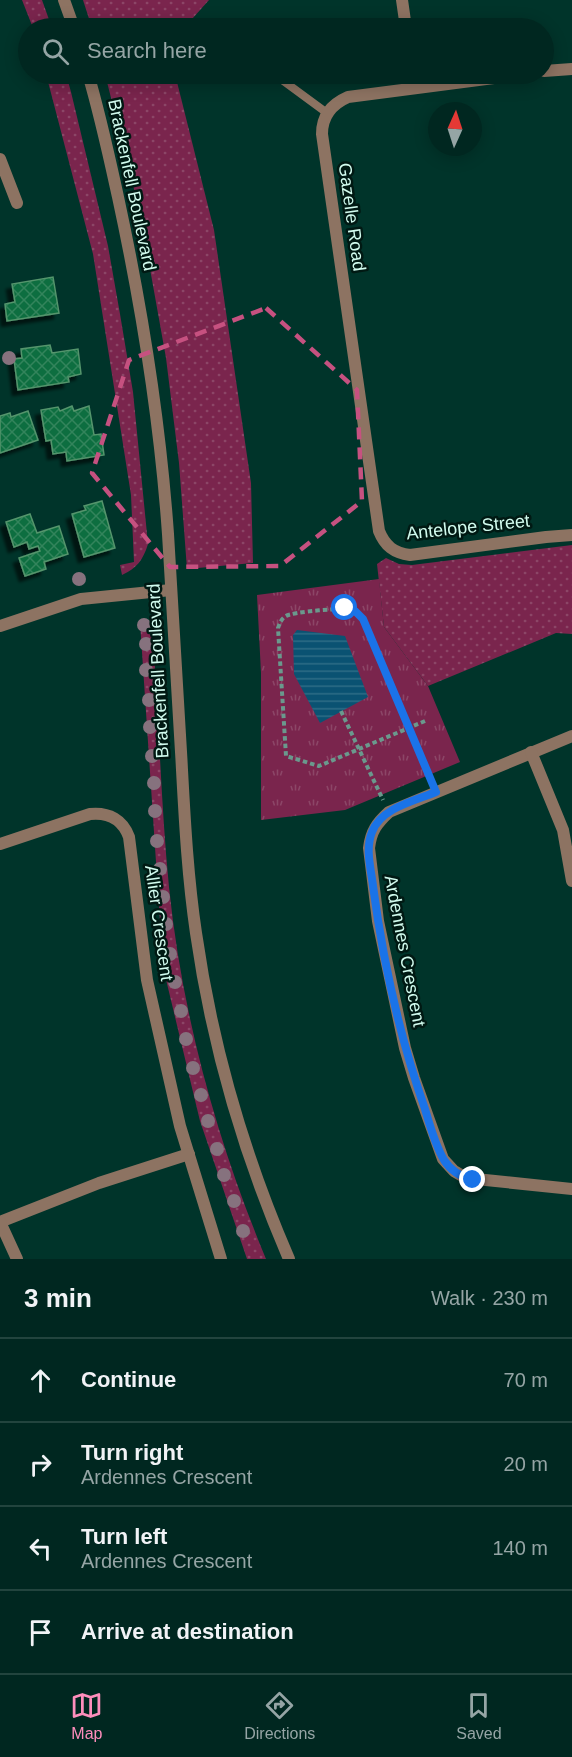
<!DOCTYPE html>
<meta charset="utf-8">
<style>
body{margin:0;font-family:Arial,sans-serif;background:#0e332d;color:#f1f3f6}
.compass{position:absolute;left:428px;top:102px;width:54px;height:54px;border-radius:50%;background:#002720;box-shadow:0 3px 15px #0003;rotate:3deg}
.stop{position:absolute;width:18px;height:18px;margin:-14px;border:4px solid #1a73e8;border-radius:50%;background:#fff}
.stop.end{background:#1a73e8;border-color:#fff;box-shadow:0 2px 6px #0008}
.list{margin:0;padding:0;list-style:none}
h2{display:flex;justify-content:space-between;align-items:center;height:78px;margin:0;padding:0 24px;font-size:26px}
h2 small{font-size:20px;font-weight:400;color:#95a5a5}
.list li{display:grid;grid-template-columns:39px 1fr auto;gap:18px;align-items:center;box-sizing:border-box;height:84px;padding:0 24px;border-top:2px solid #22443e}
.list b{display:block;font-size:22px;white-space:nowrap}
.list p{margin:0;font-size:20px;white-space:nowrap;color:#95a5a5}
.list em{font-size:20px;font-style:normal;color:#95a5a5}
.icon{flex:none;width:33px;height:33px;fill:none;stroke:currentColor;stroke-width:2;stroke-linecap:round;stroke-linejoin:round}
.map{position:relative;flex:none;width:572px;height:1259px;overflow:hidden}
.search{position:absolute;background:#002720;box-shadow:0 3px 15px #0003;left:18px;right:18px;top:18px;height:66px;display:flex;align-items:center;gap:15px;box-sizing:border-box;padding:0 21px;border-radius:33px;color:#95a5a5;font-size:22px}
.sheet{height:414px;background:#002720}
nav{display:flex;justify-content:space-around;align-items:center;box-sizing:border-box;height:84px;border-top:2px solid #22443e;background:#002720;font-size:16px;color:#95a5a5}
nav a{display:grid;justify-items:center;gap:3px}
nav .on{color:#fe8ebc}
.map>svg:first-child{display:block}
.grass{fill:url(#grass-dots)}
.park{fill:url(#park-tufts)}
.water{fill:url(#water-rules)}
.building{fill:url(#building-cross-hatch);stroke:#54956c;stroke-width:1.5;filter:url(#shadow)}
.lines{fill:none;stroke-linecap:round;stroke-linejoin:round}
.path{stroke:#6a998d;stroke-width:4;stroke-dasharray:4.5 3;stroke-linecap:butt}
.service{stroke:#8d7362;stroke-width:8}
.minor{stroke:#8d7362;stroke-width:12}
.tertiary{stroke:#8d7362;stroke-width:12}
.tree{fill:#86727e}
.route{stroke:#1a73e8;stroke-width:8}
.marked{fill:none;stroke:#c65180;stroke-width:4.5;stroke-dasharray:12 8;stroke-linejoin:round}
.labels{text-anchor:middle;stroke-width:5;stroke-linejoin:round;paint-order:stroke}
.street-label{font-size:18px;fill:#d1fbee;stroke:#001913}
</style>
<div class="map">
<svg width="572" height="1259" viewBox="0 0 572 1259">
<defs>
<pattern id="grass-dots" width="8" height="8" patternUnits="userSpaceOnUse" patternTransform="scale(1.5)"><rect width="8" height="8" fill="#7a254d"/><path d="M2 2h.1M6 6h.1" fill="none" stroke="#8c4667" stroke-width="1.8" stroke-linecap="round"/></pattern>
<pattern id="park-tufts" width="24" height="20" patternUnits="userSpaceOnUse" patternTransform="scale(1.5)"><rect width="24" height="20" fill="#7a254d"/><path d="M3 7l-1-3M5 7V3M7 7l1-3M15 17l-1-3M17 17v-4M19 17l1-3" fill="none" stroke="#8c4667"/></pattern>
<pattern id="water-rules" width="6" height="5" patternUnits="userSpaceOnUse" patternTransform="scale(1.5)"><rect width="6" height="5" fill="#0a5272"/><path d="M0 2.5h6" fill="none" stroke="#2d6c86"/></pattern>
<pattern id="building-cross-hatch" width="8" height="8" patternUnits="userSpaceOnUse" patternTransform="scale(1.5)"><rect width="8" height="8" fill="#0f6e3f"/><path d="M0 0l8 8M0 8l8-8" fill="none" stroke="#31845b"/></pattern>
<filter id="shadow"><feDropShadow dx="-5.5" dy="5.5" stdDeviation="1.5" flood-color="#0009"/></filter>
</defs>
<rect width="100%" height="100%" fill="#00342a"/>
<g class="grass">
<path d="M22 0H42L52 28H33Z"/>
<path d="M83 0H209L184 28H92Z"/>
<path d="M46 74H66L71 92 108 246 120 314 133 392 148 544C143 560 137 568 122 575L120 565 134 562 131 495 93 254Z"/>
<path d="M105 74H175L214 230 251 483 253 563 187 569 179 463 166 358 140 213Z"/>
<path d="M572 545V634L556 633 428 686 384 627 377 564 386 558 399 564 412 565Z"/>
<path d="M140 622 153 638C159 721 161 805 169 887 182 1015 217 1141 266 1259H247L200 1121 163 967Z"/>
</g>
<path class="park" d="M379 579 384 627 428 686 460 762 345 810 261 820V673L257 595Z"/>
<path class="water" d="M297 630 345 636 368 697 320 723 294 674 293 635Z"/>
<g class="building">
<path d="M53 277 59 313 7 321 5 304 15 302 12 284Z"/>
<path d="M50 345 52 353 78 349 81 374 68 377 69 382 18 390 14 359 22 358 21 349Z"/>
<path d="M72 406 74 411 89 406 94 435 101 434 104 455 67 461 66 452 53 454 51 440 46 441 41 410 58 407 60 411Z"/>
<path d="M28 411 38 440 0 453V416L10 413 11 417Z"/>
<path d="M102 501 115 548 84 557 72 514 86 510 84 506Z"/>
<path d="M30 514 37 533 59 526 68 554 44 562 46 569 25 576 19 558 40 551 38 546 29 549 27 542 14 547 6 522Z"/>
</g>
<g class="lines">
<g class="path">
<path d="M341 711 383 800"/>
<path d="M425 721 319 766 286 756 278 628C280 623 281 619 286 616 292 612 345 607 352 610 357 612 360 615 363 619L431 781"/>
</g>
<path class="service" d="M274 74 327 113"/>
<g class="minor">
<path d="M402 0 406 28"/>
<path d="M544 71 572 69"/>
<path d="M413 74 415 88"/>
<path d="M526 74 348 97C332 104 322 115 322 134L379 531C385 546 394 553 410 555L546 537 572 535"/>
<path d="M0 159 17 203"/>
<path d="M0 626 81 599 171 590"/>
<path d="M572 736 389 812C377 823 371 831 369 848L378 921 405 1048 414 1078 443 1159 454 1171 466 1178 572 1189"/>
<path d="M531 752 563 830 572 881"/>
<path d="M0 844 90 814C109 812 123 820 129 837L147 980 180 1126 221 1259"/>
<path d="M0 1222 99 1183 189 1154"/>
<path d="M0 1222 17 1259"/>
</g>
<g class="tertiary">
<path d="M64 0 74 28"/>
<path d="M88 74C100 114 109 156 118 197 142 308 160 421 168 534 173 612 178 691 182 770 185 825 188 879 196 933 212 1045 244 1155 289 1259"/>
</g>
</g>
<g class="tree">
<circle cx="9" cy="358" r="7"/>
<circle cx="79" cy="579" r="7"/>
<circle cx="144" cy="625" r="7"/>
<circle cx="146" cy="644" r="7"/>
<circle cx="146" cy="670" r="7"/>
<circle cx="149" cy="700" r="7"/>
<circle cx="150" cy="727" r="7"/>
<circle cx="152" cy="756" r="7"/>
<circle cx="154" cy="783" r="7"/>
<circle cx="155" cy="811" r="7"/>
<circle cx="157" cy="841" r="7"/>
<circle cx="160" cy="869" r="7"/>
<circle cx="163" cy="897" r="7"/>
<circle cx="166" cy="924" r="7"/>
<circle cx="170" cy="954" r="7"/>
<circle cx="175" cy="982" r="7"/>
<circle cx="181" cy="1011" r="7"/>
<circle cx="186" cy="1039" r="7"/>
<circle cx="193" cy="1068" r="7"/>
<circle cx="201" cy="1095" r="7"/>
<circle cx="208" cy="1121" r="7"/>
<circle cx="217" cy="1149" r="7"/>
<circle cx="224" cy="1175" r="7"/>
<circle cx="234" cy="1201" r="7"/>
<circle cx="243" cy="1231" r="7"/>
</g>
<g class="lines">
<path class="route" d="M345 608 355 611 363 619 436 792C414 801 381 808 372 832 365 849 371 869 373 886 383 961 400 1038 425 1109 430 1126 435 1145 444 1160 451 1171 461 1177 473 1180"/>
</g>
<path class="marked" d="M266 308 357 390 362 501 280 566 170 567 92 473 129 360Z"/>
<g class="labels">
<g class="street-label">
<text transform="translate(132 185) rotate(78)" y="6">Brackenfell Boulevard</text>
<text transform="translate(352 217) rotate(82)" y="6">Gazelle Road</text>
<text transform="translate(468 527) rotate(-6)" y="6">Antelope Street</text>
<text transform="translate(158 671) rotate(-93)" y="6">Brackenfell Boulevard</text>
<text transform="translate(159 923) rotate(82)" y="6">Allier Crescent</text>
<text transform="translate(405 951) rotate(79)" y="6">Ardennes Crescent</text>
</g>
</g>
</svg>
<svg class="compass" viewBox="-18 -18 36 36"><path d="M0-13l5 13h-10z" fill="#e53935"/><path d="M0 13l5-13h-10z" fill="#95a5a5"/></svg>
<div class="stop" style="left:345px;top:608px"></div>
<div class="stop end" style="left:473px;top:1180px"></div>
<div class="search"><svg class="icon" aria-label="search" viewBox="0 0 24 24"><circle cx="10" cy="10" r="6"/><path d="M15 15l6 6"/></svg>Search here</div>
</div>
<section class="sheet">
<h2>3 min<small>Walk · 230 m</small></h2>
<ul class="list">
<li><svg class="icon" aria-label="ahead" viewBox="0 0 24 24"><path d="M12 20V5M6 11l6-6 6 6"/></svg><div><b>Continue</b></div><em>70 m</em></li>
<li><svg class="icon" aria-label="right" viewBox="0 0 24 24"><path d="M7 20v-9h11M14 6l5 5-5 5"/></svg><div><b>Turn right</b><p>Ardennes Crescent</p></div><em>20 m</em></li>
<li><svg class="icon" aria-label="left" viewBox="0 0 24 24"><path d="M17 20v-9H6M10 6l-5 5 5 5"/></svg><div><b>Turn left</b><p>Ardennes Crescent</p></div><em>140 m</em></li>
<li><svg class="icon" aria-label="arrive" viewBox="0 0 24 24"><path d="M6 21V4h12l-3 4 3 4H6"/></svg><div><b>Arrive at destination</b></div></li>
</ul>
</section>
<nav>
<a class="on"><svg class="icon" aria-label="map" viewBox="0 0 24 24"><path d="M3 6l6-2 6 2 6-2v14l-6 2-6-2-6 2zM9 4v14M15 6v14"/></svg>Map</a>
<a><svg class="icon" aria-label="directions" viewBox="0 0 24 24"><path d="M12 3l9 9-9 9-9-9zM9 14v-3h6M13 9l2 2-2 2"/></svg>Directions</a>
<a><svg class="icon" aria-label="saved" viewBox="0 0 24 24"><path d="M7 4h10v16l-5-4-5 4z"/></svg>Saved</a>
</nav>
